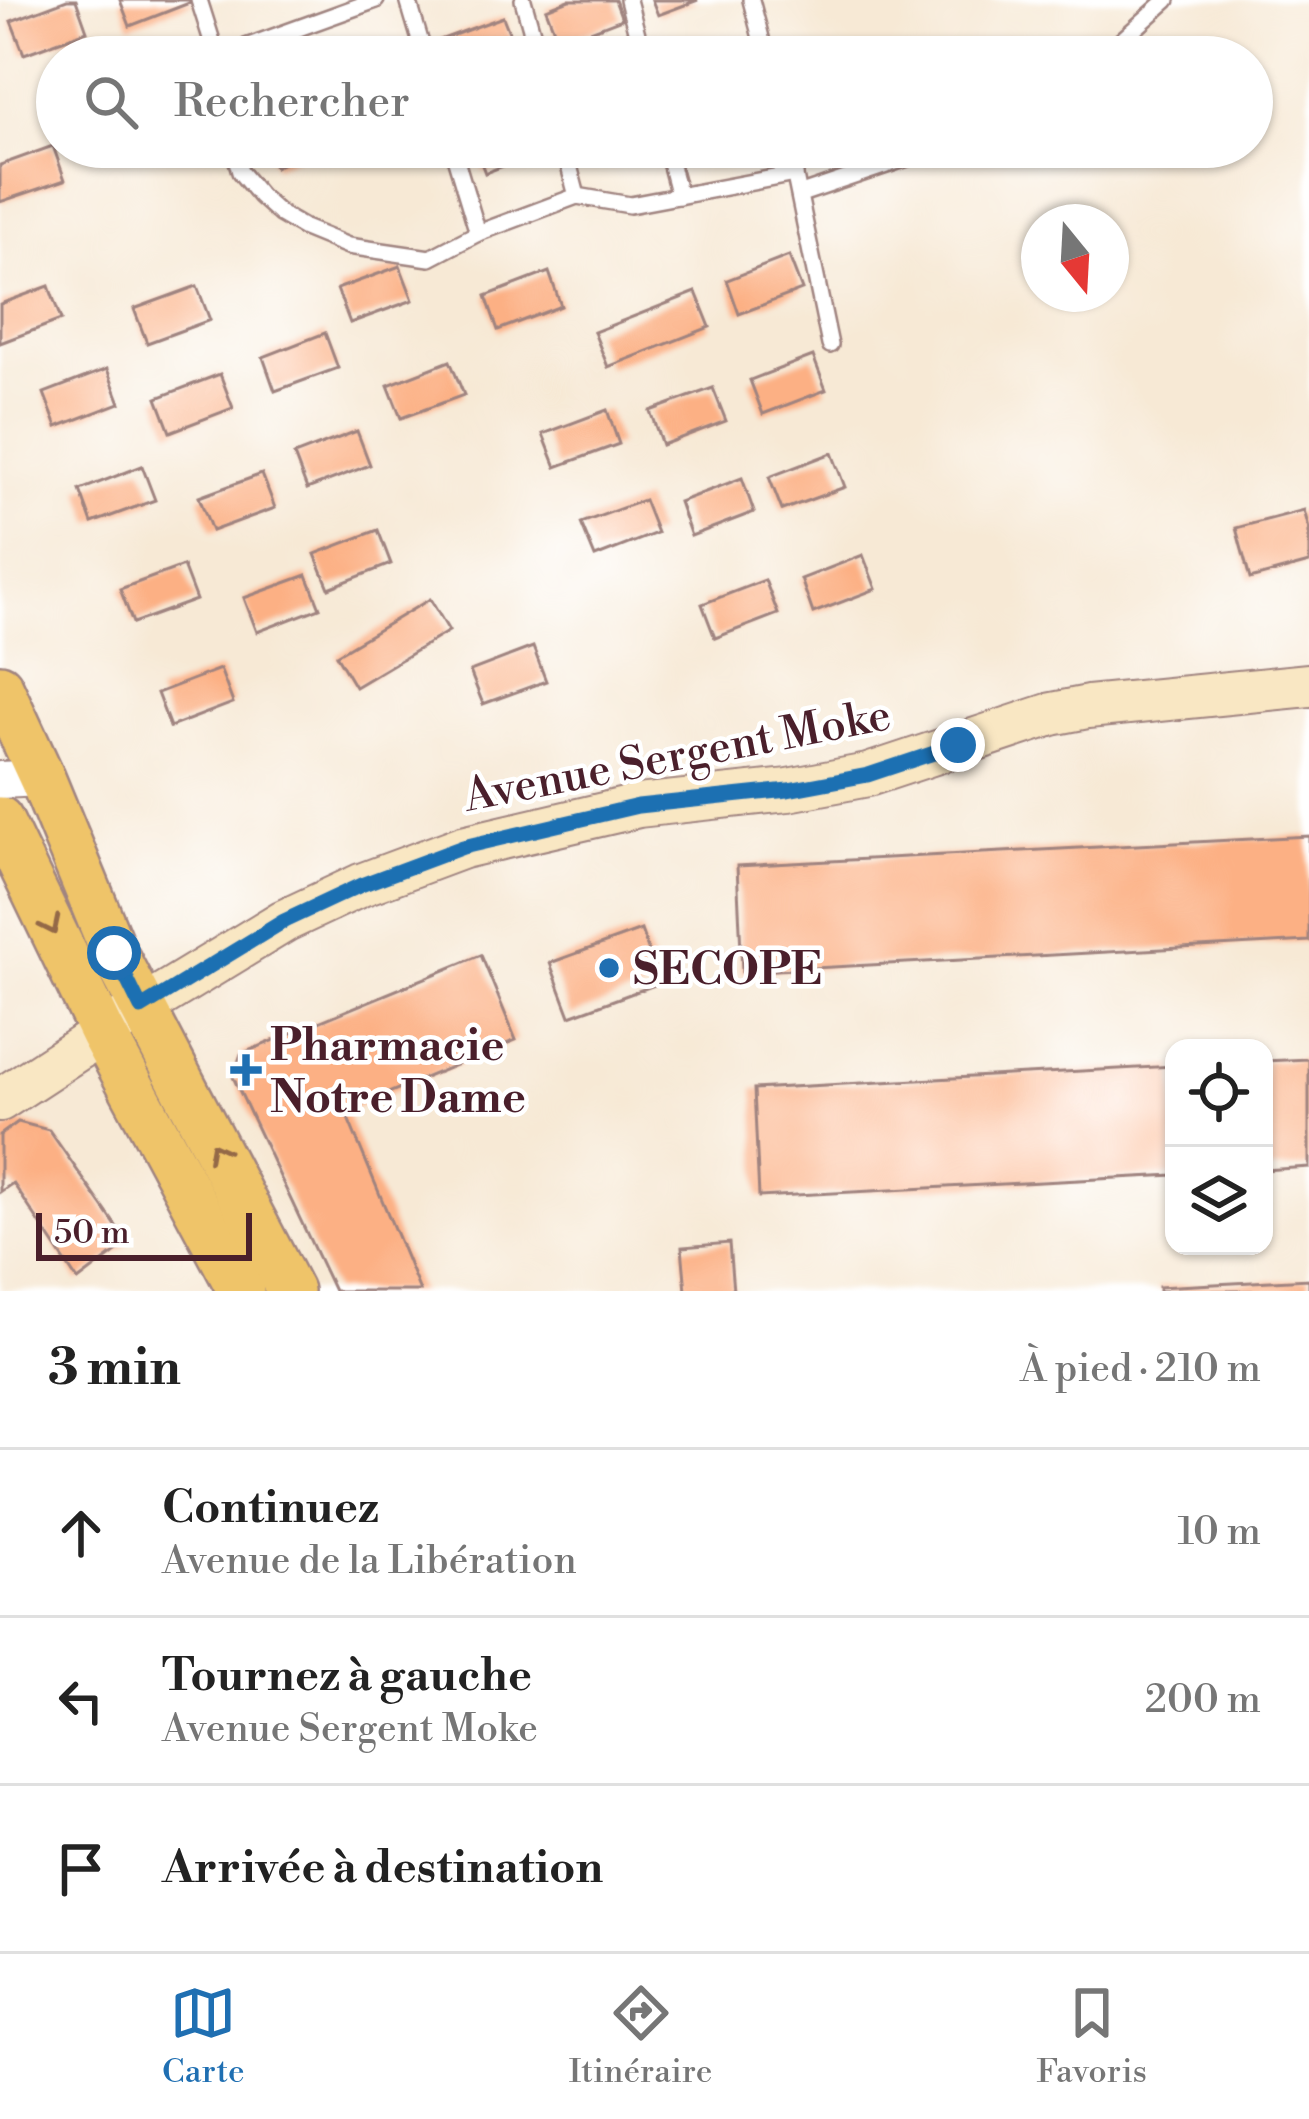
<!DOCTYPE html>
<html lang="fr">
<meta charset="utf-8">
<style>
body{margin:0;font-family:"Libre Bodoni",serif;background:#f6f6f6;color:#222}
.controls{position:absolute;right:36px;bottom:36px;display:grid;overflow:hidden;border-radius:24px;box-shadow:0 3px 9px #0004}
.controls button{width:108px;height:108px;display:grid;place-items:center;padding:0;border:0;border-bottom:3px solid #e0e0e0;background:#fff;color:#222;font:60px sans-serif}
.compass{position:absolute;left:1021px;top:204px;width:108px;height:108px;border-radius:50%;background:#fff;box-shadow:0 3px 9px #0004;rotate:162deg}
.scale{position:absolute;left:36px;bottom:30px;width:216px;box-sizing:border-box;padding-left:12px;border:6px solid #4a1f2b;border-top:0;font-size:33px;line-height:42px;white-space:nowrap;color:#4a1f2b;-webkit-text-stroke:9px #fff;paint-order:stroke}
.stop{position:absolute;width:36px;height:36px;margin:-27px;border:9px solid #1f6fb2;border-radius:50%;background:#fff}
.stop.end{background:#1f6fb2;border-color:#fff;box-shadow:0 3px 12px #0008}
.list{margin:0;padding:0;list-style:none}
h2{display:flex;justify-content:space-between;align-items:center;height:156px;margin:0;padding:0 48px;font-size:51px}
h2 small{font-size:39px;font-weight:400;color:#767676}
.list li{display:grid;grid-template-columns:78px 1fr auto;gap:36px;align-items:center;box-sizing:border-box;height:168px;padding:0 48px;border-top:3px solid #e0e0e0}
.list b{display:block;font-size:45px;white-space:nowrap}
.list p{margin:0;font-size:39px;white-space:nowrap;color:#767676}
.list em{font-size:39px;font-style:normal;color:#767676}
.icon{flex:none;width:66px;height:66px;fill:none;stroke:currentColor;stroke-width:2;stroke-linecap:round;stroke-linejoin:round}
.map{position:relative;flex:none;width:1309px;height:1291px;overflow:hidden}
.search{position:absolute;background:#fff;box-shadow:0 3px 9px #0004;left:36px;right:36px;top:36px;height:132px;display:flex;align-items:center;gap:30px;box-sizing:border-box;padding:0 42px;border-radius:66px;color:#767676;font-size:45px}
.sheet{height:660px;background:#fff}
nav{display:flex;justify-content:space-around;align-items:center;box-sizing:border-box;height:168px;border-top:3px solid #e0e0e0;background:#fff;font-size:33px;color:#767676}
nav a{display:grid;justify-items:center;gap:6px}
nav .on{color:#1f6fb2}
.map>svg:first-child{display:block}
.building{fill:#fcb084}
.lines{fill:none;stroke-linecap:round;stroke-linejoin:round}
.service-casing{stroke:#a08480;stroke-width:20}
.tertiary-casing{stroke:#a08480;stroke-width:40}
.secondary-casing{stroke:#a08480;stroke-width:46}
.primary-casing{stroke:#a08480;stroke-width:50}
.service{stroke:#fff;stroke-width:15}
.tertiary{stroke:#fff;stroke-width:36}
.secondary{stroke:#f9e7c3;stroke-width:42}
.primary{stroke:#efc469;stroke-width:45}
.oneway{stroke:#946947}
.route{stroke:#1f6fb2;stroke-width:15}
.poi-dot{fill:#1f6fb2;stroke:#fff;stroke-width:4.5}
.labels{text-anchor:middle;stroke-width:9;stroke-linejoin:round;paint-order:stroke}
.street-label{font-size:45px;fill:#4a1f2b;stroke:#fff}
.poi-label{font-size:45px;font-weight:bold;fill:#4a1f2b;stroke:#fff;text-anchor:start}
</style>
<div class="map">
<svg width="1309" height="1291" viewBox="0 0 1309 1291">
<rect width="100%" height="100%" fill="#fff"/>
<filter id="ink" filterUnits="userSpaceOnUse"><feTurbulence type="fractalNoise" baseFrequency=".00833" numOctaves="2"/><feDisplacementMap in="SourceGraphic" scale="24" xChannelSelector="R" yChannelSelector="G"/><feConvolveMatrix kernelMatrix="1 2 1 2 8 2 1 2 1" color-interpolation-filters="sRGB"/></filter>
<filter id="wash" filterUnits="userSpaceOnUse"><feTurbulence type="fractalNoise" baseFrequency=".004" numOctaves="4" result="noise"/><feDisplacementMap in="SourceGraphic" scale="48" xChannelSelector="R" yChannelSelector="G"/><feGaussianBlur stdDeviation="2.7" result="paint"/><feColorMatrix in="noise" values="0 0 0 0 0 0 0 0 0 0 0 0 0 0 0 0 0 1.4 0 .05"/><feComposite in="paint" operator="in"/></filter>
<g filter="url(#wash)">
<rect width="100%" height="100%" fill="#f7e9d5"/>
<g id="blocks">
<g class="building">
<path d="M67 0H76L87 31 24 54 11 21Z"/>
<path d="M120 0H197L130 26Z"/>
<path d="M569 0H615L622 19 559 43 546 9Z"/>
<path d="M652 0H698L658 15Z"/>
<path d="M503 17 516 50 499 57H446L440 40Z"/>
<path d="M53 146 65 180 0 202V165Z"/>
<path d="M266 147H318L275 167Z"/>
<path d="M475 147H553L485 173Z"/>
<path d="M789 256 802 290 739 314 727 280Z"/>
<path d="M400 266 413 300 350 323 337 289Z"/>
<path d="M549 272 561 306 498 330 486 296Z"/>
<path d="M49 286 61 320 0 343V304Z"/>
<path d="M197 286 210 320 147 343 134 309Z"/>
<path d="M696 292 710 327 608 367 594 332Z"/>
<path d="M325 333 338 368 275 391 263 357Z"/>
<path d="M813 356 826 390 763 414 750 380Z"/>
<path d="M450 361 464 395 401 418 388 385Z"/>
<path d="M107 369 120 403 57 427 44 393Z"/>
<path d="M220 374 233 408 170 432 157 398Z"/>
<path d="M713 388 726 421 662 445 650 411Z"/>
<path d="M607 410 619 444 556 467 543 434Z"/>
<path d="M357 431 370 465 307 489 294 455Z"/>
<path d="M832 453 845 487 782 510 769 477Z"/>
<path d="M142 466 155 500 92 523 80 490Z"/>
<path d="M262 474 275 508 212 531 199 497Z"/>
<path d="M742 478 754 512 691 536 679 502Z"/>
<path d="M644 500 657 533 595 557 581 523Z"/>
<path d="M1304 510 1309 529V563L1250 579 1236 528Z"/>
<path d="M378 530 391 564 329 588 315 554Z"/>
<path d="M863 555 876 589 813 613 801 579Z"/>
<path d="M183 566 196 600 133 623 120 589Z"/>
<path d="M307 575 320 608 257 632 244 598Z"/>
<path d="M765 580 778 614 715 638 702 604Z"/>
<path d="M430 599 449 631 355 687 336 655Z"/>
<path d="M533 647 546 681 483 704 470 671Z"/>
<path d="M220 669 233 703 170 727 157 693Z"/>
<path d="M1309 836V941L742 972 737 866Z"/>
<path d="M641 930 660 983 570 1016 550 963Z"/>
<path d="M481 955 516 1040 345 1111 420 1291H334L233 1077 241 1054Z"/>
<path d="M1309 1059V1167L1264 1170V1061Z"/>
<path d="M1174 1066V1175L759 1197 754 1089Z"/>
<path d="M18 1122 49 1130 128 1243 78 1281 13 1183 0 1192V1135Z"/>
<path d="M729 1243 733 1291H686L682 1247Z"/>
<path d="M1309 1279V1291H1159V1287Z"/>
</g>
</g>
</g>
<g filter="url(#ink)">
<use href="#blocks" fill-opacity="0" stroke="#a08480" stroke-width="3"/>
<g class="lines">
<g class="service-casing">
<g id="service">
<path d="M199 0 217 57"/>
<path d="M408 0 425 57"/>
<path d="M523 0 539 57"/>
<path d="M628 0 643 57"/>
<path d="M751 0 766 57"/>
<path d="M218 57 376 0"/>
<path d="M1103 57 1167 0"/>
<path d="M233 147 240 172 260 196 280 214 304 228 348 246 430 258 478 233 577 196 630 205 795 174"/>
<path d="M452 147 478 233"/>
<path d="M564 147 577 196"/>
<path d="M666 147 679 196"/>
<path d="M789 147 830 345"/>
<path d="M801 194 940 147"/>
</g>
</g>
<g class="tertiary-casing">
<path id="tertiary" d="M0 780 42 778"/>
</g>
<g class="secondary-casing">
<path id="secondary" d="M0 1100 141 1008 284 921 361 885 463 847 638 806 788 790 868 775 1052 714 1088 707 1309 685"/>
</g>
<g class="primary-casing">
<g id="primary">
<path d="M0 687 42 778 114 953 290 1291"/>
<path d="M0 820 102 1032 241 1291"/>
</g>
</g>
<use href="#service" class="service"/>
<use href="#tertiary" class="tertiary"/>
<use href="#secondary" class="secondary"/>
<use href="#primary" class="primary"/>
</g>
<defs><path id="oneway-chevron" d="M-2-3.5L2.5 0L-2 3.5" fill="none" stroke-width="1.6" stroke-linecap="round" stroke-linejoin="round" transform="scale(3)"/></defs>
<g class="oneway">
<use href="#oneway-chevron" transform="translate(51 926) rotate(64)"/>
<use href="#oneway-chevron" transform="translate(216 1151) rotate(-118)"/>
</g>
</g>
<g class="lines" filter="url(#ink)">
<path class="route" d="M114 953 141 1008 284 921 361 885 463 847 638 806 788 790 868 775 958 745"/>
</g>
<g class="poi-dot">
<circle cx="609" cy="968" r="12"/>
<path d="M240 1052h12v12h12v12h-12v12h-12v-12h-12v-12h12z"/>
</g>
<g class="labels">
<g class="street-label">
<text transform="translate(677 754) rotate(-11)" y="16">Avenue Sergent Moke</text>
</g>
<g class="poi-label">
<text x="633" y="984">SECOPE</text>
<text x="270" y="1060">Pharmacie<tspan x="270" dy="52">Notre Dame</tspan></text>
</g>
</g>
</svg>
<div class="controls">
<button><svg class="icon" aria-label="locate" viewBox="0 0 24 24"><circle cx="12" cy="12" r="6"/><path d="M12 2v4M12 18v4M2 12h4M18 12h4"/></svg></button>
<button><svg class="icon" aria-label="layers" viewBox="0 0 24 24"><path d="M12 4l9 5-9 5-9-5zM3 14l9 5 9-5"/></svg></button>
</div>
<svg class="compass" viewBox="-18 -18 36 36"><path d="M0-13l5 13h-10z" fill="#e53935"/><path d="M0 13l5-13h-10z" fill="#767676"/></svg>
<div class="scale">50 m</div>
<div class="stop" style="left:114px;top:953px"></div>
<div class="stop end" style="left:958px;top:745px"></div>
<div class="search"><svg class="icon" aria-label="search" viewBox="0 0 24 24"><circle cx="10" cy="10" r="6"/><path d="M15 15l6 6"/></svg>Rechercher</div>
</div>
<section class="sheet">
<h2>3 min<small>À pied · 210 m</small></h2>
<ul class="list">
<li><svg class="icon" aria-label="ahead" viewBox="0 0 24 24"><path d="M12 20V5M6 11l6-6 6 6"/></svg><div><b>Continuez</b><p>Avenue de la Libération</p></div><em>10 m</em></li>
<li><svg class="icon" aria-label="left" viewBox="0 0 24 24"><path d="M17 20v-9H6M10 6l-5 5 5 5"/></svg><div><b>Tournez à gauche</b><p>Avenue Sergent Moke</p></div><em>200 m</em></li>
<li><svg class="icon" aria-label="arrive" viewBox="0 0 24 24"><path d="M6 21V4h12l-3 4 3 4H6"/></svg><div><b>Arrivée à destination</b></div></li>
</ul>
</section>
<nav>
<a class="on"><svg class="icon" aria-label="map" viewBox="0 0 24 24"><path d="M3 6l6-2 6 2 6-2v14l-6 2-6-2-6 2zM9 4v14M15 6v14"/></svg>Carte</a>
<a><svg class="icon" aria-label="directions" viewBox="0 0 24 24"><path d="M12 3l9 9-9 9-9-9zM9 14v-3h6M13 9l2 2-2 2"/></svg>Itinéraire</a>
<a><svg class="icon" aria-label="saved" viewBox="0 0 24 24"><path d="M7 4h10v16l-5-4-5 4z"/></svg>Favoris</a>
</nav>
